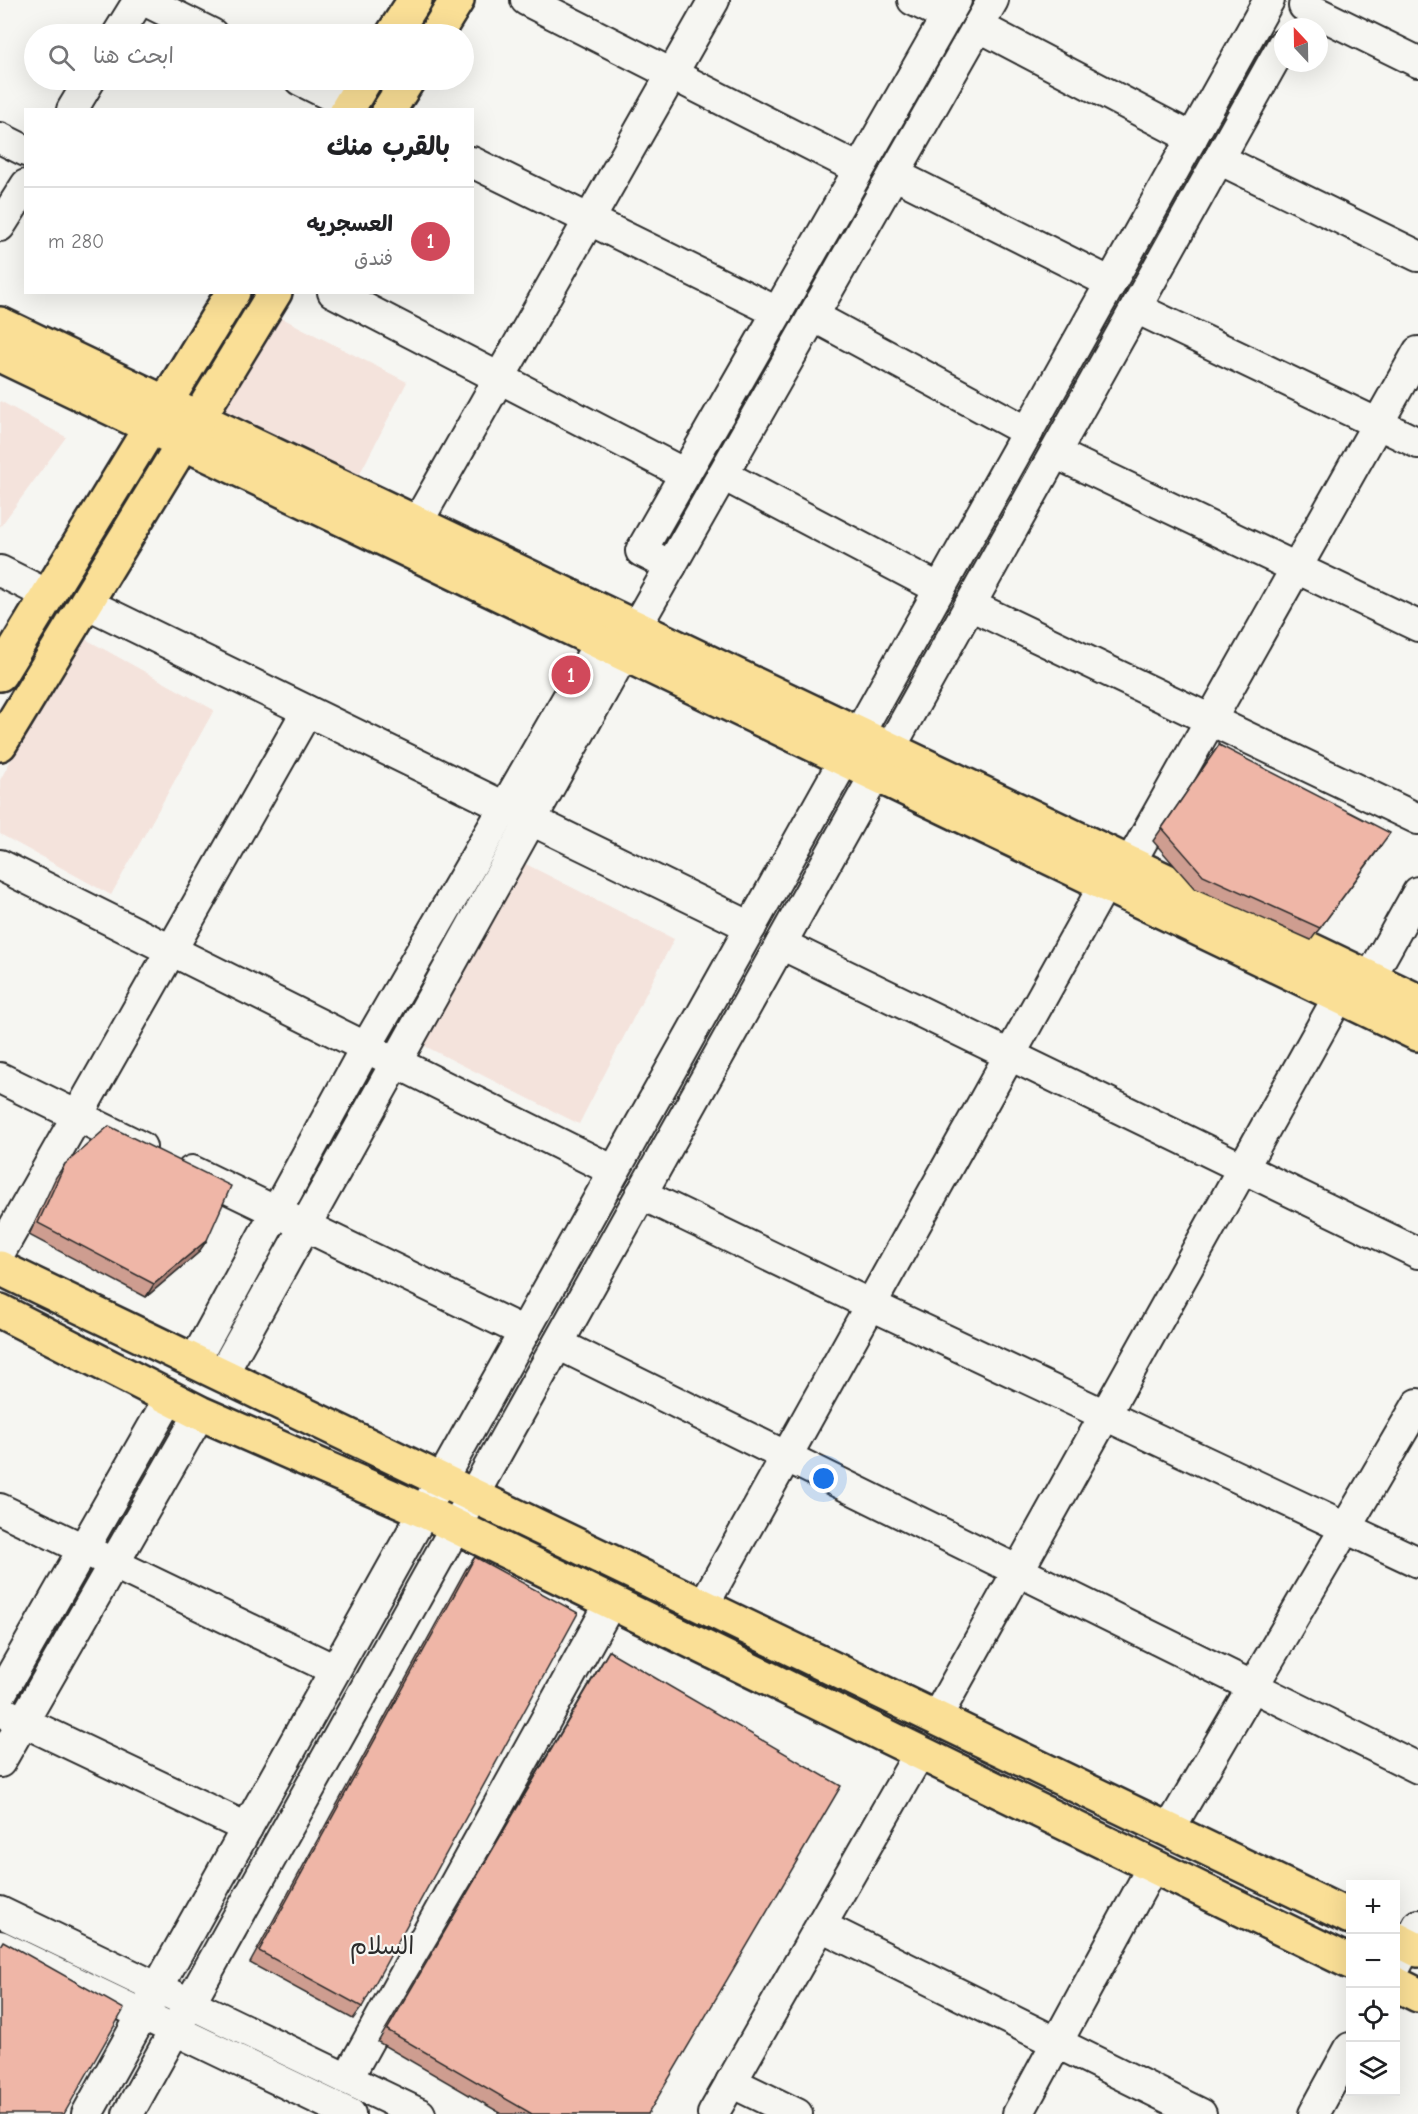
<!DOCTYPE html>
<html lang="ar">
<meta charset="utf-8">
<style>
body{margin:0;font-family:"Comic Neue","Playpen Sans Arabic",sans-serif;background:#f6f6f6;color:#202124;direction:rtl}
.controls{position:absolute;right:18px;bottom:18px;display:grid;overflow:hidden;border-radius:0px;box-shadow:0 6px 24px #0002}
.controls button{width:54px;height:54px;display:grid;place-items:center;padding:0;border:0;border-bottom:2px solid #e0e0e0;background:#fff;color:#202124;font:30px sans-serif}
.compass{position:absolute;left:1274px;top:18px;width:54px;height:54px;border-radius:50%;background:#fff;box-shadow:0 6px 24px #0002;rotate:338deg}
.you{position:absolute;left:824px;top:1479px;width:21px;height:21px;margin:-15px;border:4px solid #fff;border-radius:50%;background:#1a73e8;box-shadow:0 0 0 9px #1a73e833}
.badge{display:grid;place-items:center;width:39px;height:39px;border-radius:50%;background:#d1495b;color:#fff;font-size:20px;font-weight:700}
.pin{position:absolute;translate:-50% -50%;border:3px solid #fff;box-shadow:0 2px 6px #0006}
.list{margin:0;padding:0;list-style:none}
h2{display:flex;justify-content:space-between;align-items:center;height:78px;margin:0;padding:0 24px;font-size:26px}
h2 small{font-size:20px;font-weight:400;color:#757577}
.list li{display:grid;grid-template-columns:39px 1fr auto;gap:18px;align-items:center;box-sizing:border-box;height:108px;padding:0 24px;border-top:2px solid #e0e0e0}
.list b{display:block;font-size:22px;white-space:nowrap}
.list p{margin:0;font-size:20px;white-space:nowrap;color:#757577}
.list em{font-size:20px;font-style:normal;color:#757577}
.icon{flex:none;width:33px;height:33px;fill:none;stroke:currentColor;stroke-width:2;stroke-linecap:round;stroke-linejoin:round}
.map{position:relative;flex:none;width:1418px;height:2114px;overflow:hidden;direction:ltr}
.search{position:absolute;background:#fff;box-shadow:0 6px 24px #0002;left:24px;top:24px;width:450px;height:66px;display:flex;align-items:center;gap:15px;box-sizing:border-box;padding:0 21px;border-radius:33px;color:#757577;font-size:22px}
.panel{position:absolute;background:#fff;box-shadow:0 6px 24px #0002;left:24px;top:108px;width:450px;height:186px;border-radius:0px;direction:rtl}
.map>svg:first-child{display:block}
.built{fill:#f4e3dc}
.lines{fill:none;stroke-linecap:round;stroke-linejoin:round}
.minor-casing{stroke:#2b2b2b;stroke-width:34}
.major-casing{stroke:#2b2b2b;stroke-width:38}
.minor{stroke:#f6f6f2;stroke-width:30}
.major{stroke:#fadf96;stroke-width:33}
.wall{fill:#ce9d90;stroke:#2b2b2b;stroke-width:1.5}
.shaded-wall{fill:#a77f75;stroke:#2b2b2b;stroke-width:1.5}
.building{fill:#efb6a7;stroke:#2b2b2b;stroke-width:1.5}
.labels{text-anchor:middle;stroke-width:4.5;stroke-linejoin:round;paint-order:stroke}
.neighbourhood-label{font-size:24px;fill:#2b2b2b;stroke:#f6f6f2}
</style>
<div class="map">
<svg width="1418" height="2114" viewBox="0 0 1418 2114">
<rect width="100%" height="100%" fill="#f6f6f2"/>
<filter id="ink" filterUnits="userSpaceOnUse"><feTurbulence type="fractalNoise" baseFrequency=".0167" numOctaves="2"/><feDisplacementMap in="SourceGraphic" scale="12" xChannelSelector="R" yChannelSelector="G"/><feConvolveMatrix kernelMatrix="1 2 1 2 8 2 1 2 1" color-interpolation-filters="sRGB"/></filter>
<g filter="url(#ink)">
<g class="built">
<path d="M274 314 407 382 354 485 221 417Z"/>
<path d="M0 401 66 437 0 527Z"/>
<path d="M80 636 214 710 111 895 0 834V780Z"/>
<path d="M496 849 674 939 579 1124 401 1034Z"/>
</g>
<g class="lines">
<g class="minor-casing">
<g id="minor">
<path d="M144 0 212 34"/>
<path d="M526 0 859 169"/>
<path d="M913 0 946 16"/>
<path d="M1304 6 1418 62"/>
<path d="M978 26 1192 138"/>
<path d="M118 34 139 0"/>
<path d="M300 80 350 105"/>
<path d="M72 110 90 80"/>
<path d="M0 138 26 151"/>
<path d="M1219 159 1418 256"/>
<path d="M472 162 777 312"/>
<path d="M894 174 1111 283"/>
<path d="M0 226 26 185"/>
<path d="M333 292 685 474"/>
<path d="M1136 308 1418 443"/>
<path d="M813 316 1028 432"/>
<path d="M1055 453 1418 626"/>
<path d="M723 475 940 589"/>
<path d="M417 523 714 0"/>
<path d="M671 566 641 551 956 0"/>
<path d="M0 571 48 595"/>
<path d="M86 603 751 927"/>
<path d="M970 605 1418 819"/>
<path d="M636 627 993 0"/>
<path d="M1130 863 1418 352"/>
<path d="M0 865 614 1171"/>
<path d="M781 944 1418 1253"/>
<path d="M1370 978 1418 892"/>
<path d="M0 1078 141 1147"/>
<path d="M192 1171 524 1332"/>
<path d="M641 1194 871 1305 1418 1562"/>
<path d="M0 1252 307 711"/>
<path d="M558 1344 1418 1768"/>
<path d="M194 1362 366 1047 600 642"/>
<path d="M222 1375 624 653"/>
<path d="M0 1509 335 1670"/>
<path d="M703 1606 1105 884"/>
<path d="M0 1695 170 1397"/>
<path d="M5 1713 247 1828"/>
<path d="M936 1718 1339 996"/>
<path d="M0 1762 200 1413"/>
<path d="M1169 1830 1418 1404"/>
<path d="M0 1912 420 2114"/>
<path d="M821 1926 1201 2114"/>
<path d="M0 1946 350 2114"/>
<path d="M1396 1966 1418 1925"/>
<path d="M347 2079 611 1602"/>
<path d="M731 2082 797 2114"/>
<path d="M87 2114 1269 0"/>
<path d="M128 2114 1283 44"/>
<path d="M713 2114 920 1752"/>
<path d="M1018 2114 1153 1866"/>
<path d="M1314 2114 1350 2048"/>
</g>
</g>
<g class="major-casing">
<g id="major">
<path d="M393 34 415 0"/>
<path d="M436 34 457 0"/>
<path d="M347 110 365 80"/>
<path d="M389 110 408 80"/>
<path d="M0 324 1418 1001"/>
<path d="M0 355 1418 1034"/>
<path d="M0 674 233 292"/>
<path d="M0 744 275 292"/>
<path d="M0 1268 1350 1917"/>
<path d="M0 1311 200 1413 424 1511 1350 1962"/>
<path d="M1396 1939 1418 1950"/>
<path d="M1396 1984 1418 1995"/>
</g>
</g>
<use href="#minor" class="minor"/>
<use href="#major" class="major"/>
</g>
<g class="wall">
<path d="M1219 745 1381 846 1311 940 1194 888 1153 841Z"/>
<path d="M65 1164 207 1240 198 1253 146 1297 29 1235 56 1177Z"/>
<path d="M475 1557 362 2007 353 2019 250 1963 466 1569Z"/>
<path d="M609 1651 648 2114H502L378 2042 601 1664Z"/>
</g>
<path class="shaded-wall" d="M207 1240 198 1253 146 1297 154 1284Z"/>
<g class="building">
<path d="M1219 745 1390 833 1320 928 1203 875 1162 828Z"/>
<path d="M109 1126 231 1186 207 1240 154 1284 38 1223 65 1164Z"/>
<path d="M475 1557 578 1613 362 2007 259 1951Z"/>
<path d="M609 1651 841 1786 648 2114H532L387 2030Z"/>
<path d="M3 1941 124 2009 64 2114H0V1946Z"/>
</g>
</g>
<g class="labels">
<g class="neighbourhood-label">
<text x="382" y="1954">السلام</text>
</g>
</g>
</svg>
<div class="controls">
<button>+</button>
<button>−</button>
<button><svg class="icon" aria-label="locate" viewBox="0 0 24 24"><circle cx="12" cy="12" r="6"/><path d="M12 2v4M12 18v4M2 12h4M18 12h4"/></svg></button>
<button><svg class="icon" aria-label="layers" viewBox="0 0 24 24"><path d="M12 4l9 5-9 5-9-5zM3 14l9 5 9-5"/></svg></button>
</div>
<svg class="compass" viewBox="-18 -18 36 36"><path d="M0-13l5 13h-10z" fill="#e53935"/><path d="M0 13l5-13h-10z" fill="#757577"/></svg>
<div class="you"></div>
<div class="pin badge" style="left:571px;top:675px">1</div>
<div class="search"><svg class="icon" aria-label="search" viewBox="0 0 24 24"><circle cx="10" cy="10" r="6"/><path d="M15 15l6 6"/></svg>ابحث هنا</div>
<section class="panel">
<h2>بالقرب منك<small></small></h2>
<ul class="list">
<li><span class="badge">1</span><div><b>العسجريه</b><p>فندق</p></div><em>280 m</em></li>
</ul>
</section>
</div>
